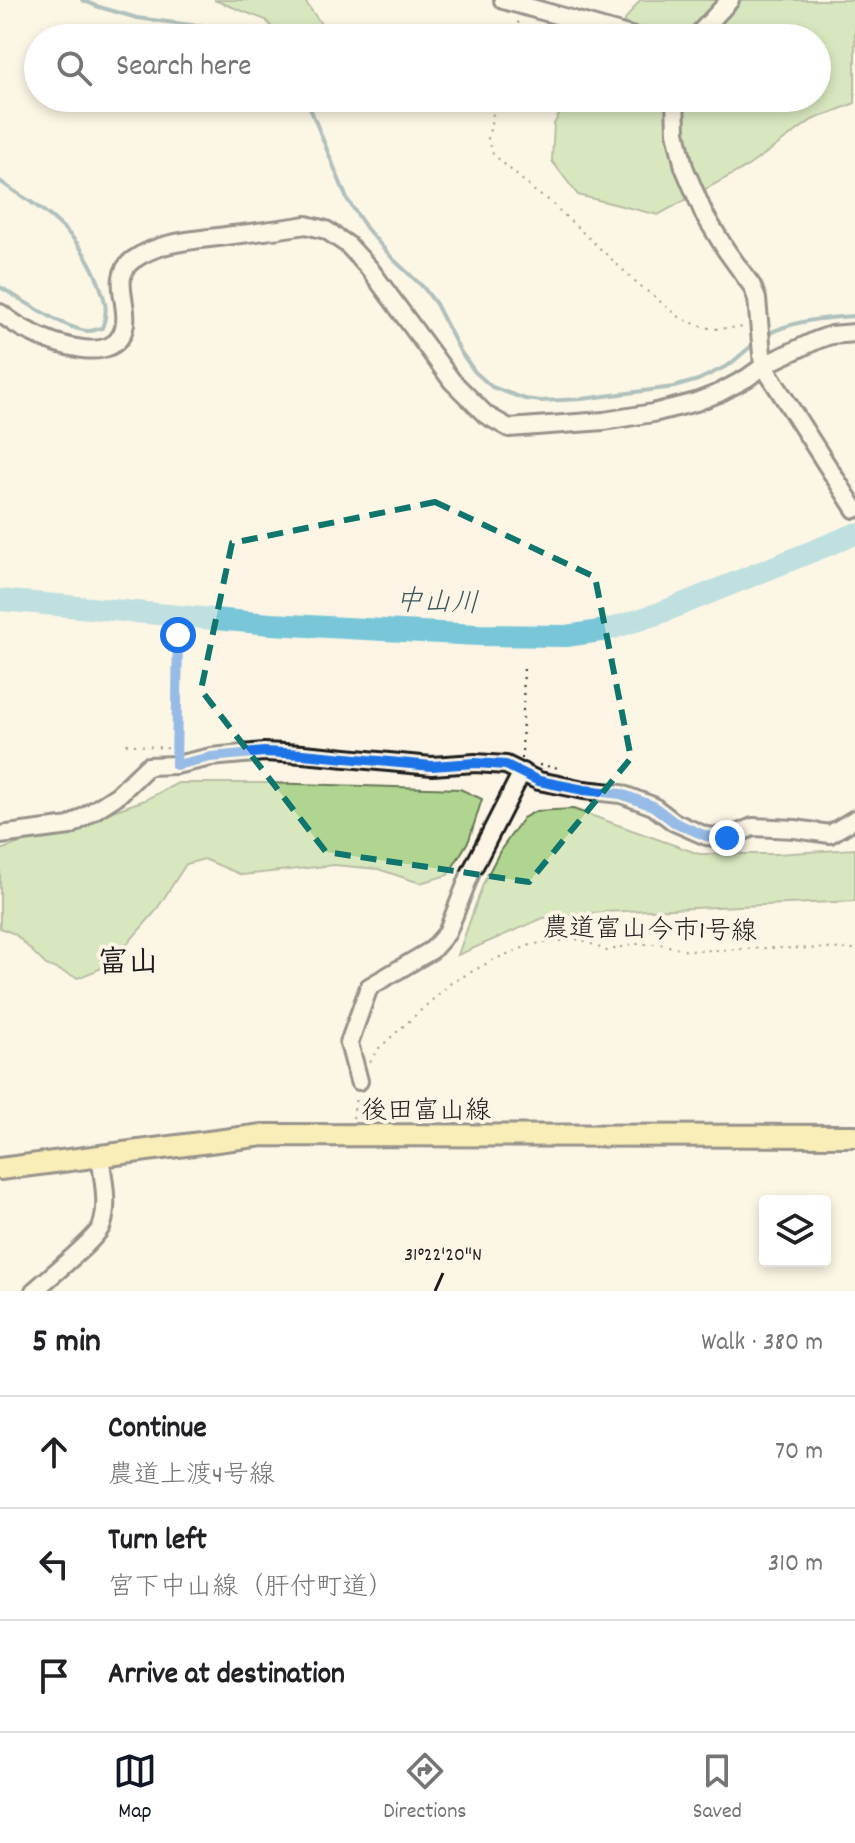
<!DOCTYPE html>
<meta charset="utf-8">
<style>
body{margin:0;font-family:Dekko,"Klee One",sans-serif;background:#f6f6f6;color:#202124}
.controls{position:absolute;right:24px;bottom:24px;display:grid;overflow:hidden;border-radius:8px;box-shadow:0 4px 12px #0003}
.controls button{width:72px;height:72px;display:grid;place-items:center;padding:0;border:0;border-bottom:2px solid #e0e0e0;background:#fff;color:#202124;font:40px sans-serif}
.stop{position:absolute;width:24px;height:24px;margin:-18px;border:6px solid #1a73e8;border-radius:50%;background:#fff}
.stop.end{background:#1a73e8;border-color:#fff;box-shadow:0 2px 8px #0008}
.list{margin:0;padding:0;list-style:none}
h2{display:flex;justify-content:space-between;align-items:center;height:104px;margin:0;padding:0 32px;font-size:34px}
h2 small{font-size:26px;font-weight:400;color:#757577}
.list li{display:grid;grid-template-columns:52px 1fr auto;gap:24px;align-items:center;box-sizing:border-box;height:112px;padding:0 32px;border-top:2px solid #e0e0e0}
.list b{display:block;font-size:30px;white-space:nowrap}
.list p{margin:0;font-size:26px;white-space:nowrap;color:#757577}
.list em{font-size:26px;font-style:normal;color:#757577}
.icon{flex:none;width:44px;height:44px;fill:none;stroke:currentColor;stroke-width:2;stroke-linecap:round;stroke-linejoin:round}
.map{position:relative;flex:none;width:855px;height:1291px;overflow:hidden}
.search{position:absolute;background:#fff;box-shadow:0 4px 12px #0003;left:24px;right:24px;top:24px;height:88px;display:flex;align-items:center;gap:20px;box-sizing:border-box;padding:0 28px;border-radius:44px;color:#757577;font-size:30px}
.sheet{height:440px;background:#fff}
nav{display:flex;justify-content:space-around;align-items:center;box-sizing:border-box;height:112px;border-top:2px solid #e0e0e0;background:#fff;font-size:22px;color:#757577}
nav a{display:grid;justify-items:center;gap:4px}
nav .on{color:#111827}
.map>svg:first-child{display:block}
.green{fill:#b0d591;stroke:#667856;stroke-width:2}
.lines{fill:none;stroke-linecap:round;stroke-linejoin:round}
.stream{stroke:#54828d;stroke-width:4}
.river{stroke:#79c6d8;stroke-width:22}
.minor-casing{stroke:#1c1c1c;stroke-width:22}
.major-casing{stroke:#1c1c1c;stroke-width:26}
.path{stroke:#1c1c1c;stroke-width:2;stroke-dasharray:2 6;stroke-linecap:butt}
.minor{stroke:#fcf5e5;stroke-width:16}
.major{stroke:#f6e281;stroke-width:20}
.route{stroke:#1a73e8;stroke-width:10}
.marked{fill:none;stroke:#0f766e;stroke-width:6;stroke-dasharray:16 10;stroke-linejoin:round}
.ticks{fill:none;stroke:#1c1c1c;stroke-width:3}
.labels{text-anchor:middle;stroke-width:8;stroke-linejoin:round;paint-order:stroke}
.street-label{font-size:26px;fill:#1c1c1c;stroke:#fcf5e5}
.water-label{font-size:28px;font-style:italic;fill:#3d585e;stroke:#fcf5e5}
.quarter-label{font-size:30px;font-weight:bold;fill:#1c1c1c;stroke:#fcf5e5}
.ticks-label{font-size:20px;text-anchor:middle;fill:#1c1c1c;stroke:#fcf5e5;stroke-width:8;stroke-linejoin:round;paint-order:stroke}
</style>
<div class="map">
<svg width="855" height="1291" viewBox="0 0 855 1291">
<rect width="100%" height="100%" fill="#fcf5e5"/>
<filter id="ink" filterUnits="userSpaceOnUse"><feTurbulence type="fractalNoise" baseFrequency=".0125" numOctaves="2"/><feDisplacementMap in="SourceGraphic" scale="16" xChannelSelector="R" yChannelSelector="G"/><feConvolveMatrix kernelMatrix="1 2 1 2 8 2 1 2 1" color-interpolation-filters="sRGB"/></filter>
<g filter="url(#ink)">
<g class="green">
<path d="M214 0H304L326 31 329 38H281L266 20Z"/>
<path d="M640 0H855V103L812 120 748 166 658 215 578 195 552 161 554 124 568 98H817V38H612Z"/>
<path d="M178 783H265L460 789 482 799 469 840 448 875 420 883 378 869 334 865 242 875 204 859 186 864 155 912 109 965 78 978 46 965 15 934 0 928V850L145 800Z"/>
<path d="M573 809 699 854H776L855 849V901L603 912 543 918 458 955 483 884 500 851 523 818 536 811Z"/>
</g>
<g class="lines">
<g class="stream">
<path d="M82 0 96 6 137 18 214 28 236 38"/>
<path d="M303 98 308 103 347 199 367 229 393 259 423 287 436 304 460 351 475 372 492 387 525 399 541 401 582 399 674 387 698 380 729 365 756 342"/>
<path d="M0 181C10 189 20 195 31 202 62 223 84 245 98 281 105 299 109 310 102 328 97 329 93 331 89 331 66 330 21 299 0 287"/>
<path d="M766 335C793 320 825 318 855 316"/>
</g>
<path class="river" d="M0 600 271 624 478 635 566 636 607 630 660 613 855 534"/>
<g class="minor-casing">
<g id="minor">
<path d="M503 0 638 38"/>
<path d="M695 38 730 0"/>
<path d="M675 98 676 132 684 167 704 214 726 250 752 286 757 299 763 365 855 509"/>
<path d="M0 313C8 319 17 326 26 330 51 343 119 370 125 323 128 301 111 276 133 260 161 240 200 240 233 235 258 232 282 229 306 225L326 230 348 245 369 268 452 381 486 415 509 428 604 421 653 413 696 402 719 393 747 378 768 363 817 340 831 335 855 333"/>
<path d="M0 835 70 826 118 795 148 766 176 765 211 757 264 752 303 754 432 766 475 763 506 765 539 781 584 790 621 794 653 806 674 822 706 836 727 838 753 827 795 829 830 834 855 819"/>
<path d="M359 1081 349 1043 369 987 432 950 447 933 471 872 522 772"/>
<path d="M34 1291C47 1279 98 1238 102 1225 109 1204 103 1178 100 1156"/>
</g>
</g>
<g class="major-casing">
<path id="major" d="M0 1169 263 1135 855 1136"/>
</g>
<g class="path">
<path d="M511 38 519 21"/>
<path d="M496 98 488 139 493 154 538 194 547 199 637 283 678 316 689 322 712 329 746 327"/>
<path d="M126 744 175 749"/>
<path d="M176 752 178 635"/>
<path d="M522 759 524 663"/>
<path d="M539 765 560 768"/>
<path d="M370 1062 377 1050 451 983 495 959 533 944 580 939 607 951 633 944H660L688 951 769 948 855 949"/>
<path d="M353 1118 356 1097"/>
</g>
<use href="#minor" class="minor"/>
<use href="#major" class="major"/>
</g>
</g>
<g class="lines" filter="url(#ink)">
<path class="route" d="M178 635 176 765 211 757 264 752 303 754 432 766 475 763 506 765 539 781 584 790 621 794 653 806 674 822 706 836 727 838"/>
</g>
<path d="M0 0H855V1291H0ZM435 502 595 577 631 758 529 882 326 852 201 690 232 543Z" fill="#fcf5e5" fill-opacity=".55" fill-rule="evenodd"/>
<path class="marked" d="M435 502 595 577 631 758 529 882 326 852 201 690 232 543Z"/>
<path class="ticks" d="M435 1291 443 1273"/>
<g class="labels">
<g class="street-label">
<text transform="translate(650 928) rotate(1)" y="9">農道富山今市1号線</text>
<text x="426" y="1118">後田富山線</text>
</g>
<g class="water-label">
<text transform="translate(437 600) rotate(2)" y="10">中山川</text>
</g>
<g class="quarter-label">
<text x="128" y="971">富山</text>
</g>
</g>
<g class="ticks-label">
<text x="443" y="1260">31°22'20"N</text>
</g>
</svg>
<div class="controls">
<button><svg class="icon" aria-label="layers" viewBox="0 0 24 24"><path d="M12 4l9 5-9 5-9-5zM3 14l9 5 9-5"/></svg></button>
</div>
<div class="stop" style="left:178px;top:635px"></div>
<div class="stop end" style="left:727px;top:838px"></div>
<div class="search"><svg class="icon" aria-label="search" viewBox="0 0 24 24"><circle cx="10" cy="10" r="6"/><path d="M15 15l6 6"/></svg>Search here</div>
</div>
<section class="sheet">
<h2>5 min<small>Walk · 380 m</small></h2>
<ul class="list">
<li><svg class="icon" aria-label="ahead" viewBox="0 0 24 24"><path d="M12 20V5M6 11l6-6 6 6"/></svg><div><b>Continue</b><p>農道上渡4号線</p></div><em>70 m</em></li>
<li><svg class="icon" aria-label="left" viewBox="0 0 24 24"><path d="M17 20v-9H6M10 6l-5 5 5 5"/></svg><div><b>Turn left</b><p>宮下中山線（肝付町道）</p></div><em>310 m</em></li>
<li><svg class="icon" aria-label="arrive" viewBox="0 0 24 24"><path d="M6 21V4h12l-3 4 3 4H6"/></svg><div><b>Arrive at destination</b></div></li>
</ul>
</section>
<nav>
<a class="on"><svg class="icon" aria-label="map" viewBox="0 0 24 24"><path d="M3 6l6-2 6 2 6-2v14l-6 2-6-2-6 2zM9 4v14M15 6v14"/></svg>Map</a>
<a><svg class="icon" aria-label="directions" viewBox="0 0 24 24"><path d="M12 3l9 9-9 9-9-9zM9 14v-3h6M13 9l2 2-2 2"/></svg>Directions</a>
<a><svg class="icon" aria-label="saved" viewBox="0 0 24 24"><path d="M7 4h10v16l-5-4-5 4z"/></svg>Saved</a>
</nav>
